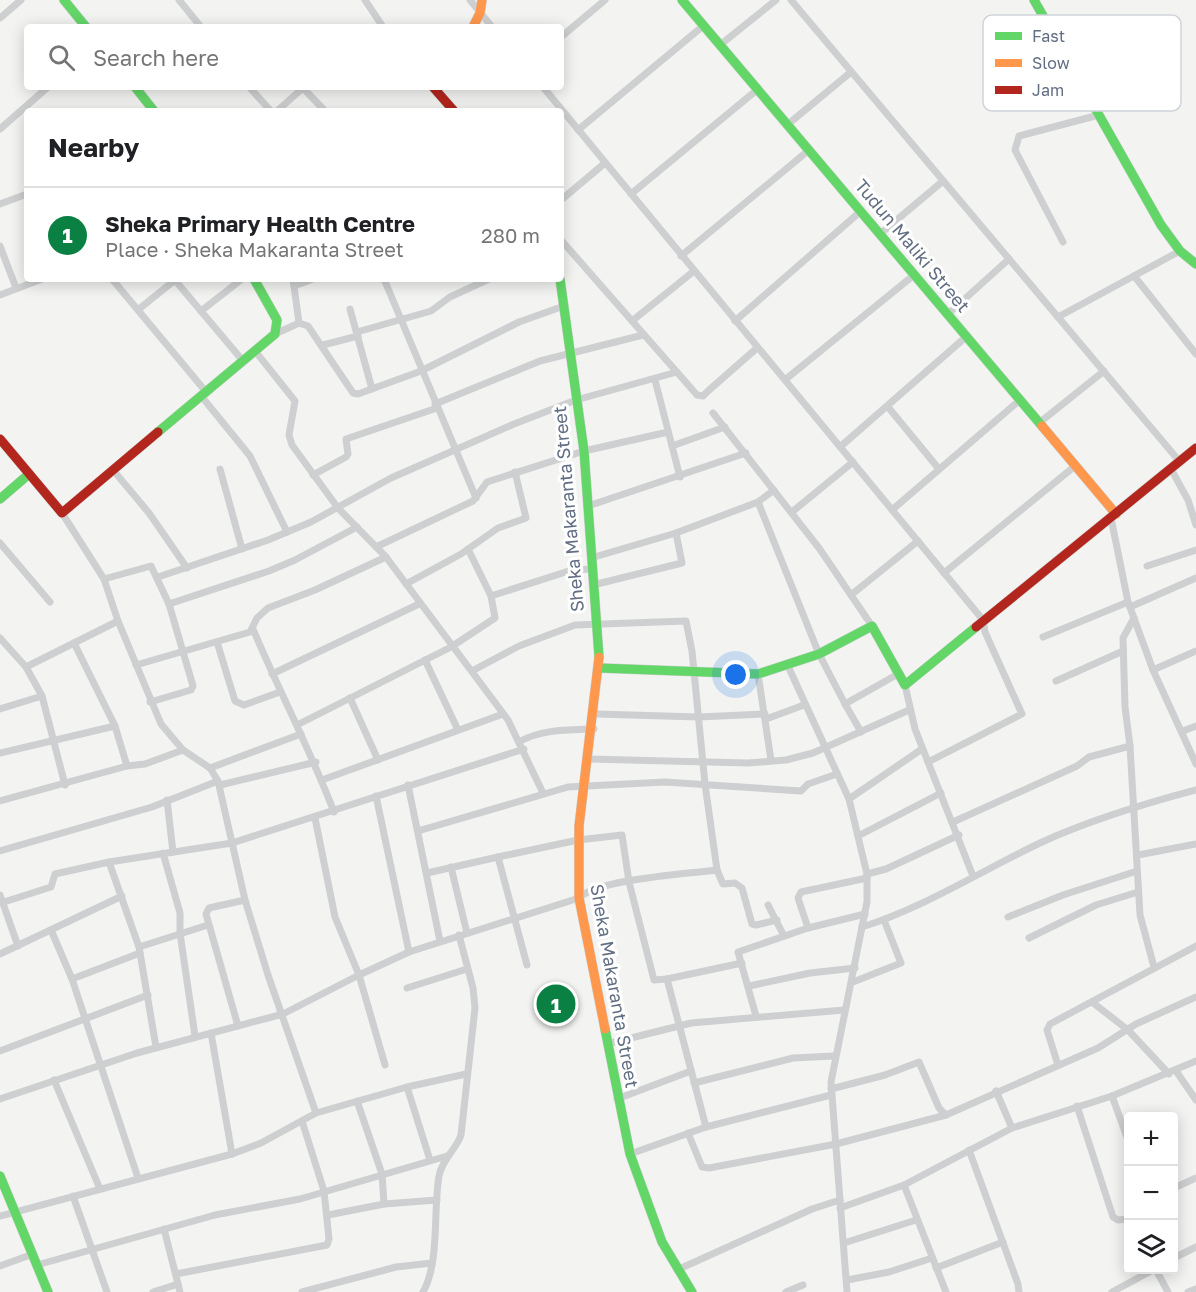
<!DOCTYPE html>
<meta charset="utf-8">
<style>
body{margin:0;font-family:"Golos Text",sans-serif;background:#f2f2f2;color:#202124}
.controls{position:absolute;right:18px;bottom:18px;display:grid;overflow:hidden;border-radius:6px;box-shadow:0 3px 15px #0003}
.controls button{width:54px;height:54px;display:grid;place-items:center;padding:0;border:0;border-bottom:2px solid #e0e0e0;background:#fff;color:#202124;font:30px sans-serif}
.you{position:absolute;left:736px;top:675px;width:21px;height:21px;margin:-15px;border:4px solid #fff;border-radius:50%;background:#1a73e8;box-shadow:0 0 0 9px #1a73e833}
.badge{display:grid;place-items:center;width:39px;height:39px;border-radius:50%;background:#0b8043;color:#fff;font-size:20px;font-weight:700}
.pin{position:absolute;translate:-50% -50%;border:3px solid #fff;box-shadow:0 2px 6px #0006}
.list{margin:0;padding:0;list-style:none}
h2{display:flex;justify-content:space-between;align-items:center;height:78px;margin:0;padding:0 24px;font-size:26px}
h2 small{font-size:20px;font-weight:400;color:#757577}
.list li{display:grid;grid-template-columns:39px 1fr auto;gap:18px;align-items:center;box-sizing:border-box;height:96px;padding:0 24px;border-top:2px solid #e0e0e0}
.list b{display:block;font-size:22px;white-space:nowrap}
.list p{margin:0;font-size:20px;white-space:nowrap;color:#757577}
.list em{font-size:20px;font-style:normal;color:#757577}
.icon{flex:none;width:33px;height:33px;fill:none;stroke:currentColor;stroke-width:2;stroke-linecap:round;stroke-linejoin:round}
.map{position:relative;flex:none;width:1196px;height:1292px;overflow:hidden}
.search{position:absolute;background:#fff;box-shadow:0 3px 15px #0003;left:24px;top:24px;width:540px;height:66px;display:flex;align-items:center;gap:15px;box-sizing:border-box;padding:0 21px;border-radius:6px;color:#757577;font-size:22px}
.panel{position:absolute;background:#fff;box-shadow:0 3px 15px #0003;left:24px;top:108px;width:540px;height:174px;border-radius:6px}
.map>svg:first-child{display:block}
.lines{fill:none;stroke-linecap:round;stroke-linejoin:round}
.fast-casing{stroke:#cfd1d1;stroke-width:10}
.slow-casing{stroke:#cfd1d1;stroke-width:10}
.jam-casing{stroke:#cfd1d1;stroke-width:10}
.street{stroke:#cecfd0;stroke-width:7}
.fast{stroke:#63d668;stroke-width:9}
.slow{stroke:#ff974d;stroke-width:9}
.jam{stroke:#b3261e;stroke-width:9}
.labels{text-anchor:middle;stroke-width:6;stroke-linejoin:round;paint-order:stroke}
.street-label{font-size:18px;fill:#626e83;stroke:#fff}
.key{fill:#fff;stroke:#d0d4da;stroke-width:1.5}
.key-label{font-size:16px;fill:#626e83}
</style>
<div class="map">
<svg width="1196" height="1292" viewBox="0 0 1196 1292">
<rect width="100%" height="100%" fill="#f3f4f1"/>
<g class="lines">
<g class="fast-casing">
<g id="fast">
<path d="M64 0 86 27"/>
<path d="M682 0 1042 426"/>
<path d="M1034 0 1161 225 1180 251 1196 264"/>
<path d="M135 87 154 111"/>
<path d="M560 279 584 451 599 657"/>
<path d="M158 432 275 334 277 320 254 279"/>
<path d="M0 499 29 474"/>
<path d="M600 668 758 674 819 654 872 626 905 685 976 627"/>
<path d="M605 1029 630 1154 662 1242 692 1292"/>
<path d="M0 1176 48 1292"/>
</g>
</g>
<g class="slow-casing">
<g id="slow">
<path d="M473 27 480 13 482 0"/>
<path d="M1042 426 1116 514"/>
<path d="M599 657 579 826V898L605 1029"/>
</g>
</g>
<g class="jam-casing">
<g id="jam">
<path d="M433 87 454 111"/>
<path d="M0 439 62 513 158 432"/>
<path d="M976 627 1196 448"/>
</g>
</g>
<g class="street">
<path d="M179 0 201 27"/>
<path d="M365 0 383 27"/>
<path d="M470 0 492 27"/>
<path d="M791 0 1180 462"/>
<path d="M0 18 21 0"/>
<path d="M561 37 605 0"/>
<path d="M720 45 776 0"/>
<path d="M249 87 271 111"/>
<path d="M543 87 983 620 985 632 1022 714 928 762"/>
<path d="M303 88 325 111"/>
<path d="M277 111 304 87"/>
<path d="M787 125 851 72"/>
<path d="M0 129 48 87"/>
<path d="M578 130 703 26"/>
<path d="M631 194 758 89"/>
<path d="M561 200 605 163"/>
<path d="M0 204 27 194"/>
<path d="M880 234 943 181"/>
<path d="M561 240 697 395 703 396 708 391 757 348"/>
<path d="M1063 242 1015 150 1019 136 1099 115"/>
<path d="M0 246 16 288"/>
<path d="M681 256 809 150"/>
<path d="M1135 277 1196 354"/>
<path d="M112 279 207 393"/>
<path d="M174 279 243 361"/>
<path d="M293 279 299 323"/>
<path d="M384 279 476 498"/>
<path d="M294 286 313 279"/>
<path d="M0 295 42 279"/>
<path d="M139 309 175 280"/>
<path d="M350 309 372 389"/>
<path d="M201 311 242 279"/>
<path d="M948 314 1009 259"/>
<path d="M1058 317 1180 251"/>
<path d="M632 321 694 271"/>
<path d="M735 321 861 211"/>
<path d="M357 332 431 311 450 297 489 279"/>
<path d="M275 334 299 323 308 326 353 393 358 394 421 371 519 322 564 306"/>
<path d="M323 345 358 336"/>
<path d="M255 351 295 401 289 435 292 445 338 508 386 557 508 720 543 793"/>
<path d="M786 379 914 275"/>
<path d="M655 380 680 477"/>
<path d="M202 397 250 456 287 532"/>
<path d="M435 404 540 361 643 335"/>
<path d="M888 407 939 469"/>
<path d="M713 413 819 548 872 626"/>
<path d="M1039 423 1104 371"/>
<path d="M672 446 725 427"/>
<path d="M840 447 967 336"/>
<path d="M220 469 242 549"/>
<path d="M1171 469 1188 500 1196 525"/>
<path d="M113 470 149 513 187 568"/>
<path d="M313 475 346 457 348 454 346 439 437 408"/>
<path d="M774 490 758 502 819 654 845 704 898 674"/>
<path d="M588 506 746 453"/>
<path d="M892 510 1020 400"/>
<path d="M792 512 853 462"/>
<path d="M62 513 104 579 118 621 161 724 183 750 210 768 218 781 245 900 268 975 316 1113"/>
<path d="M1111 518 1128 602 1153 670 1196 764"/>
<path d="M0 543 50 602"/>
<path d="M376 547 473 501 487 482 584 451 668 432"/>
<path d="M591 558 676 533 758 502"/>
<path d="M1147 566 1196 550"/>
<path d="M944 573 1075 466"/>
<path d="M158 577 268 540 311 522 391 478 514 424 576 400 677 372"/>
<path d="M104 579 151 566 169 604 193 686 191 690 150 702"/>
<path d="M406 584 461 554 498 528 526 518 515 472"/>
<path d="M593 585 682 563 676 533"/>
<path d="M851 595 918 541"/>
<path d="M491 596 572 570 592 569"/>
<path d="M169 604 269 571 295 560 357 527"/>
<path d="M1130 607 1196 578"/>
<path d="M1134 618 1123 638 1125 707 1130 746 1140 915 1154 967"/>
<path d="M253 629C279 691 310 749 334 812"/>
<path d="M1043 637 1128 602"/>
<path d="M0 638 26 667 42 696 65 785"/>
<path d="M217 642 235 701 244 705 280 692"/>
<path d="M74 643 115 726 127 766"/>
<path d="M425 660 458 730"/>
<path d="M136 665 250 632 257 618 268 608 315 590 386 557"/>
<path d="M788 666 849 799"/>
<path d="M26 667 118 621"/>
<path d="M1153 670 1196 651"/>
<path d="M472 671 519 646 575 625 686 621 692 651 705 784 717 870 723 884 735 883 742 888 752 924 756 925 777 920"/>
<path d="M272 674 419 604"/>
<path d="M758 674 771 760"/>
<path d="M1056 681 1123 651"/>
<path d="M905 685 915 729 973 876"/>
<path d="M350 698 378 760"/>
<path d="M845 704 861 732"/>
<path d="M0 709 42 696"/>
<path d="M596 714 699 717 765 714"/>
<path d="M766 719 804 705"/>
<path d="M297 725 451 647 495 618 491 596 468 549"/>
<path d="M1183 731 1196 726"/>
<path d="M519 742C541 729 569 730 594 729"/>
<path d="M0 753 115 726"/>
<path d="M588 759 748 763 786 760 813 753 909 710"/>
<path d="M210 768 301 734"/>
<path d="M322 780 503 714"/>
<path d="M220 785 316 762"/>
<path d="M408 785 440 941"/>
<path d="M376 796 409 952"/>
<path d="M167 800 173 852"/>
<path d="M0 801 127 766 145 764 183 750"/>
<path d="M315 818 335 917 359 975 409 952 579 898C598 879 688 874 717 870"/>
<path d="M953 822 1077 766 1089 757 1130 746"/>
<path d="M418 831 568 787 665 782 801 791 808 784 837 774"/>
<path d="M858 836 941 793"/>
<path d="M0 851 152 807 218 781"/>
<path d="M163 853 180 913V933L195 1036"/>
<path d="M1138 855 1196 844"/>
<path d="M498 857 578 840 622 835 629 882 654 980 667 979"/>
<path d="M109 862 139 947 156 1047"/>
<path d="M451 867 467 933"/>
<path d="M427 873 498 857 527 965"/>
<path d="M867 874 886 869 959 835"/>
<path d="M0 895 18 946"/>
<path d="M4 902 51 887 55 874 109 862 232 843 524 749"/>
<path d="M768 905 784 936"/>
<path d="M1008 917 1063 895 1137 871"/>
<path d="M862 927C925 907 981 871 1040 843 1090 820 1143 804 1196 790"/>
<path d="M808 928 798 898 801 892 867 878"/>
<path d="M51 930 72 979 138 1178"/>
<path d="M1029 938 1096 905 1138 892"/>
<path d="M139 947 208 925"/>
<path d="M0 954 122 896"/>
<path d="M72 979 140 953"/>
<path d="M853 982 901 963 884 920"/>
<path d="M749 986 810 973 855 968"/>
<path d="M407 988 467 969"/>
<path d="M1092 1002 1128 1030 1169 1074"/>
<path d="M756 1016 738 952 808 928 865 914"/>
<path d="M238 1026 206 914 209 908 245 900"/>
<path d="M211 1033 232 1154"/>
<path d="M607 1044 691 1023 844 1010"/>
<path d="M0 1051 148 995"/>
<path d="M1058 1065 1047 1030 1050 1024 1196 946"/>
<path d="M1176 1071 1196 1100"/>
<path d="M54 1080 100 1189"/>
<path d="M694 1083 793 1058 834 1056"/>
<path d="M407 1087 430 1160"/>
<path d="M831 1089 885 1075 919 1062 939 1108 946 1115"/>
<path d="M996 1091 1012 1128"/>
<path d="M1112 1096 1128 1140"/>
<path d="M0 1099 137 1053 283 1014 359 975 385 1065"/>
<path d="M617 1099 691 1071"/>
<path d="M357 1101 382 1174 384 1204"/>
<path d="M1077 1106 1113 1217 1118 1220 1128 1219"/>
<path d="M706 1127 667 979 742 963"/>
<path d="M688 1133 702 1167 709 1168 836 1144 946 1115 1098 1048 1136 1024 1196 997"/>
<path d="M969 1150 1018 1284 1019 1292"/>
<path d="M630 1154 706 1127 831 1095"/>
<path d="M904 1185 946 1292"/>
<path d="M1174 1188 1196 1178"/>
<path d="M73 1196 107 1292"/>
<path d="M840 1208 904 1185 1012 1128 1112 1096 1196 1061"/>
<path d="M328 1215 384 1204 437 1200"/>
<path d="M0 1216 232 1154 261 1143 316 1113 407 1087 466 1074"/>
<path d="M164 1229 178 1284"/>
<path d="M844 1243 916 1220"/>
<path d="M1174 1258 1196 1247"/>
<path d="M37 1265 215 1215 300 1199 447 1156"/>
<path d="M0 1266 33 1254"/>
<path d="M936 1268 1003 1242"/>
<path d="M677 1270 812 1209 840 1200"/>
<path d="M1156 1270 1168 1292"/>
<path d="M176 1274 327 1245 329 1239 324 1191 302 1121"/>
<path d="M847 1280 889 1272 932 1258"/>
<path d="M153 1292 178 1284 180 1292"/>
<path d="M302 1292 396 1267 432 1263"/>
<path d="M423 1292C440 1262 433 1210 439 1176 442 1159 456 1150 461 1135L475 1008 473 988 459 935"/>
<path d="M786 1292 803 1285"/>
<path d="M847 1292 831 1082 867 902V874L849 799 922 749"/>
<path d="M1112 1292 1153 1270"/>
<path d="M1188 1292 1196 1289"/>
</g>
<use href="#fast" class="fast"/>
<use href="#slow" class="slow"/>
<use href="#jam" class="jam"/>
</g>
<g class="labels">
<g class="street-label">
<text transform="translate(912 246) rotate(50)" y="6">Tudun Maliki Street</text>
<text transform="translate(569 509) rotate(-95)" y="6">Sheka Makaranta Street</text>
<text transform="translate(614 986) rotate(80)" y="6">Sheka Makaranta Street</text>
</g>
</g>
<rect x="983" y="15" width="198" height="96" rx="9" class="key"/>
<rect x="995" y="32" width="27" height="8" fill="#63d668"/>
<rect x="995" y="59" width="27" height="8" fill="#ff974d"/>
<rect x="995" y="86" width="27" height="8" fill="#b3261e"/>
<g class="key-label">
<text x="1032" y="42">Fast</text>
<text x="1032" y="69">Slow</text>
<text x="1032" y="96">Jam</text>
</g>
</svg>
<div class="controls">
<button>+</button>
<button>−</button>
<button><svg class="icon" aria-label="layers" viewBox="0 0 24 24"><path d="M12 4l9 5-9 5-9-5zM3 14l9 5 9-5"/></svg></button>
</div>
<div class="you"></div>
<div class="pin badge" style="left:556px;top:1004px">1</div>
<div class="search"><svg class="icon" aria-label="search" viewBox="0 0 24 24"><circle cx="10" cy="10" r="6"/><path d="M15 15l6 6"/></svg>Search here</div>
<section class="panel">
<h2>Nearby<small></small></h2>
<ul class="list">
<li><span class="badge">1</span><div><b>Sheka Primary Health Centre</b><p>Place · Sheka Makaranta Street</p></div><em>280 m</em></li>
</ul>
</section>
</div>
